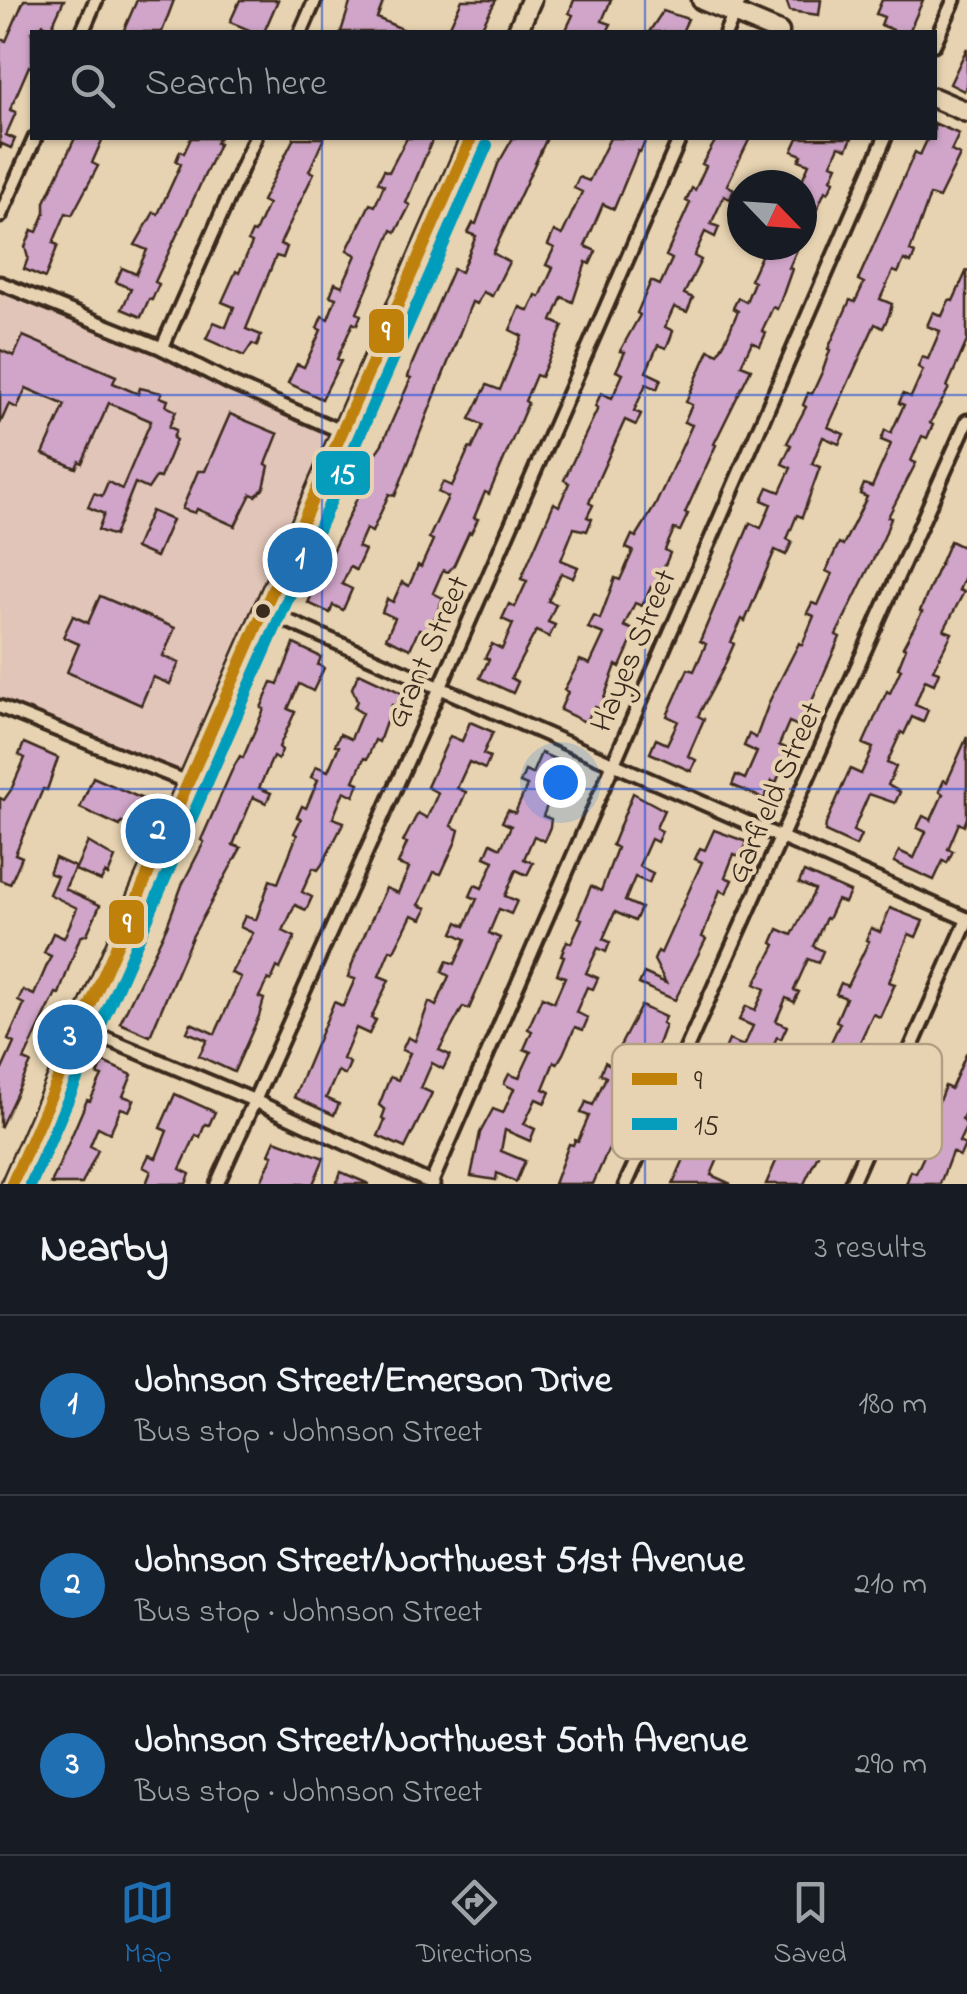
<!DOCTYPE html>
<meta charset="utf-8">
<style>
body{margin:0;font-family:"Indie Flower",sans-serif;background:#20242c;color:#f1f3f6}
.compass{position:absolute;left:727px;top:170px;width:90px;height:90px;border-radius:50%;background:#171b24;box-shadow:0 2px 8px #0004;rotate:115deg}
.you{position:absolute;left:560px;top:782px;width:35px;height:35px;margin:-25px;border:8px solid #fff;border-radius:50%;background:#1a73e8;box-shadow:0 0 0 15px #1a73e833}
.badge{display:grid;place-items:center;width:65px;height:65px;border-radius:50%;background:#1f6fb2;color:#fff;font-size:32px;font-weight:700}
.pin{position:absolute;translate:-50% -50%;border:5px solid #fff;box-shadow:0 2px 10px #0006}
.list{margin:0;padding:0;list-style:none}
h2{display:flex;justify-content:space-between;align-items:center;height:130px;margin:0;padding:0 40px;font-size:42px}
h2 small{font-size:32px;font-weight:400;color:#9ea1a6}
.list li{display:grid;grid-template-columns:65px 1fr auto;gap:30px;align-items:center;box-sizing:border-box;height:180px;padding:0 40px;border-top:2px solid #363941}
.list b{display:block;font-size:38px;white-space:nowrap}
.list p{margin:0;font-size:32px;white-space:nowrap;color:#9ea1a6}
.list em{font-size:32px;font-style:normal;color:#9ea1a6}
.icon{flex:none;width:55px;height:55px;fill:none;stroke:currentColor;stroke-width:2;stroke-linecap:round;stroke-linejoin:round}
.map{position:relative;flex:none;width:967px;height:1184px;overflow:hidden}
.search{position:absolute;background:#171b24;box-shadow:0 2px 8px #0004;left:30px;right:30px;top:30px;height:110px;display:flex;align-items:center;gap:25px;box-sizing:border-box;padding:0 35px;border-radius:0px;color:#9ea1a6;font-size:38px}
.sheet{height:670px;background:#171b24}
nav{display:flex;justify-content:space-around;align-items:center;box-sizing:border-box;height:140px;border-top:2px solid #363941;background:#171b24;font-size:28px;color:#9ea1a6}
nav a{display:grid;justify-items:center;gap:5px}
nav .on{color:#1f6fb2}
.map>svg:first-child{display:block}
.built{fill:#e0c5b8}
.building{fill:#d0a5c9;stroke:#3b2a1e;stroke-width:2.5}
.lines{fill:none;stroke-linecap:round;stroke-linejoin:round}
.street-casing{stroke:#3b2a1e;stroke-width:19}
.secondary-casing{stroke:#3b2a1e;stroke-width:25}
.street{stroke:#e7d3b1;stroke-width:11}
.secondary{stroke:#e7d3b1;stroke-width:18}
.bus-1-casing{stroke:#e7d3b1;stroke-width:20}
.bus-2-casing{stroke:#e7d3b1;stroke-width:20}
.bus-1{stroke:#bf8109;stroke-width:12}
.bus-2{stroke:#069cbc;stroke-width:12}
.grid{fill:none;stroke:#1d4ed8;stroke-width:2.5;stroke-opacity:0.55}
.bus-dot{fill:#3b2a1e;stroke:#e7d3b1;stroke-width:4}
.labels{text-anchor:middle;stroke-width:8;stroke-linejoin:round;paint-order:stroke}
.street-label{font-size:32px;fill:#3b2a1e;stroke:#e7d3b1}
.key{fill:#e7d3b1;stroke:#b3a085;stroke-width:2.5}
.key-label{font-size:28px;fill:#3b2a1e}
.line-badge{stroke:#e7d3b1;stroke-width:4}
.badge-label{font-size:28px;text-anchor:middle;font-weight:bold;fill:#fff}
</style>
<div class="map">
<svg width="967" height="1184" viewBox="0 0 967 1184">
<rect width="100%" height="100%" fill="#e7d3b1"/>
<filter id="ink" filterUnits="userSpaceOnUse"><feTurbulence type="fractalNoise" baseFrequency=".01" numOctaves="2"/><feDisplacementMap in="SourceGraphic" scale="20" xChannelSelector="R" yChannelSelector="G"/><feConvolveMatrix kernelMatrix="1 2 1 2 8 2 1 2 1" color-interpolation-filters="sRGB"/></filter>
<g filter="url(#ink)">
<path class="built" d="M0 283 343 432 190 783 0 703Z"/>
<g class="building">
<path d="M24 0H64L51 28 43 24 39 32H32V68L29 66 10 110 16 112 6 135 15 139 11 148 2 144 0 149V39L6 41Z"/>
<path d="M137 0H174L162 32H123Z"/>
<path d="M240 0H278L264 32H254L230 22Z"/>
<path d="M351 0H384L377 18 409 32H341Z"/>
<path d="M462 0H496L479 32H447Z"/>
<path d="M574 0H611L602 21 611 24 607 32H565L573 15 569 13Z"/>
<path d="M786 0H821L819 15 790 11Z"/>
<path d="M882 0H923L909 32H898L881 25 884 17 876 14Z"/>
<path d="M663 11 688 19 682 32H649Z"/>
<path d="M967 48V85L964 91 950 84Z"/>
<path d="M934 123 959 134 951 151 960 155 939 198 930 195 910 251 915 253 911 263 904 260 898 273 893 271 880 299 892 304 889 315 883 328 875 324 828 427 844 434 839 444 823 437 812 464 820 467 802 517 797 515 787 539 792 542 786 555 775 550 745 621 742 619 731 642 734 644 723 669 698 716 704 719 688 756 696 760 691 771 650 753 656 739 667 744 678 721 667 716 688 669 694 671 706 644 700 641 750 523 761 528 771 504 762 500 768 487 780 492 791 468 782 464 791 445 787 443 806 407 803 405 808 393 812 394 823 370 830 350 828 349 850 300 855 302 864 283 858 280 915 152 920 155 928 138H934Z"/>
<path d="M75 138H103L92 163 98 166 72 215 66 213 53 243 58 245 45 278 24 269 28 258 25 247 32 230 37 232 45 213V202Z"/>
<path d="M191 138H219L216 143 219 144 155 282 159 284 152 300 149 299 141 317 122 309 131 289 116 282 122 268 136 274 147 250 135 245 154 212 158 214 181 164 176 161 180 151 184 153Z"/>
<path d="M294 138H324L309 171 314 173 280 244 287 247 283 258 276 256 246 329 261 335 257 346 252 344 244 356 206 339 214 322 226 327 234 307 222 302 236 271 239 273 252 243 248 241 252 232 255 233 268 204 262 201Z"/>
<path d="M407 138H433L406 203 410 205 396 232 392 230 357 313 361 315 357 325 353 323 337 359 341 361 322 399 288 383 297 364 304 367 321 330 317 328 322 316 328 319 336 298 330 296 335 283 342 286 356 255 347 250 370 204 375 206 384 185 378 182 384 170 389 172Z"/>
<path d="M513 138H547L493 253 509 262 492 296 483 292 477 304 472 302 395 496 389 494 372 532 366 529 358 547 365 550 356 570 350 567 342 584 352 589 343 610 333 605 330 613 308 603 360 492 355 490 363 472 382 444 411 378 408 377 412 364 453 269 461 272 476 236 468 233 473 223 476 224 498 164Z"/>
<path d="M610 138H647L640 152 638 151 614 209 603 204 585 246 596 251 590 264 586 262 573 302 562 297 552 321 563 326 557 340 541 377 536 375 525 401 528 403 489 494 485 492 474 518 478 519 471 533 469 532 454 565 448 572 443 570 433 593 443 598 428 633 419 629 410 649 386 638 395 618 382 612 387 599 393 602 402 582 409 586 418 565 421 567 433 540 429 538 448 497 438 492 443 482 452 486 469 448 472 449 483 425 470 419 487 385 500 390 522 336 510 330 520 307 529 311 536 295 540 297 553 268 546 265 554 248 548 245 554 231 562 235 582 192 574 188 579 177 589 181Z"/>
<path d="M717 138H750L727 185 734 189 730 199 724 196 711 224 719 227 715 237 705 232 694 256 701 260 684 294 693 298 687 312 674 307 665 327 673 331 671 337 666 348 658 345 646 372 661 379 657 389 646 384 634 411 641 414 636 425 625 420 597 482 589 503 593 505 587 517 592 519 587 531 574 528 561 560 578 567 573 578 561 573 548 601 556 604 548 622 555 625 549 637 536 631 511 678 518 682 513 693 480 678 489 659 485 658 492 644 502 649 513 624 502 619 509 604 515 607 527 581 521 579 554 503 559 506 569 483 564 480 598 408 595 407 601 393 612 398 623 374 616 371 625 352 620 351 640 315 637 313 651 281 660 285 672 259 666 256 690 203 686 201 692 188 695 190 706 166 702 164Z"/>
<path d="M798 138H852L847 149 839 146 831 164 837 166 831 179 834 181 828 193 825 191 802 243V180L809 164 799 160 802 155 792 151Z"/>
<path d="M766 245H799L789 268 792 269 781 300 777 309 773 307 762 331 766 333 760 346 752 342 741 365 751 369 714 444 716 445 685 513 688 514 680 531 674 529 665 550 670 553 655 589 651 587 642 606 635 603 624 626 636 631 620 667 616 665 600 709 595 707 585 722 560 710 568 692 564 690 580 660 590 664 604 634 588 628 594 616 600 619 615 578 620 580 633 551 626 548 632 535 636 537 655 506 692 425 684 422 692 405 686 402 709 350 718 354 726 339 738 311 733 308 738 298 746 302 754 282 750 280Z"/>
<path d="M967 270V341L947 387 949 388 930 423 933 425 927 438 922 436 911 461 916 463 888 517 891 518 884 537 836 635 840 637 809 708 798 726 789 722 779 745 790 750 776 783 772 781 764 799 732 785 736 775 745 779 757 752 744 746 749 734 756 738 770 700 799 643 802 645 814 616 807 613 812 603 818 605 832 574 826 571 839 543 843 545 867 497 860 494 864 484 872 487 891 444 881 440 885 430 891 433 904 405 899 403 903 394 911 397 923 370 918 367 922 357 928 359 940 331 927 326 933 312 942 316 949 300 953 301Z"/>
<path d="M23 336 116 376 113 383 138 394 140 388 162 393 160 397 168 400 166 406 176 411 169 427 176 430 173 438 176 440 160 478 156 477 148 489 135 483 114 536 98 530 104 514 88 507 94 493 102 496 108 482 122 489 151 421 109 403 82 463 79 461 76 468 43 454 65 405 26 388 17 408 9 404 0 424V350L14 356Z"/>
<path d="M230 414 278 434 266 464 269 466 264 488 256 496 251 494 235 526 197 509 195 513 182 509 198 471H205Z"/>
<path d="M151 511 172 520 156 557 135 548Z"/>
<path d="M950 541 967 549V572L959 590 964 592 944 630 952 633 933 670 939 672 934 684 925 680 915 705 928 710 923 722 912 717 904 734 901 732 887 763 896 767 888 785 900 792 895 803 869 794 853 831 861 835 856 846 825 832 826 824 850 769 861 774 873 748 863 744 887 691 890 693 901 669 898 668 906 648 903 647 922 612 920 611Z"/>
<path d="M100 596 175 628 163 656 179 663 170 684 153 677 141 705 67 672 79 644 63 637 73 616 88 623Z"/>
<path d="M294 644 321 657 318 665 324 668 313 691 299 684 288 709 295 712 279 747 282 750 278 760 273 757 259 788 271 793 266 803 253 797 233 845 241 848 192 937 150 1036 120 1023 167 926 182 885 204 842 201 840 233 768 240 756 243 758 264 709 261 708 272 682 278 684Z"/>
<path d="M359 673 402 693 396 707 392 705 379 742 375 740 367 759 364 758 354 781 359 783 354 796 344 791 333 818 344 822 323 863 318 870 313 868 302 892 312 897 306 910 295 905 283 931 295 937 280 969 277 967 271 981 268 979 259 997 264 999 259 1016 234 1072 199 1056 207 1040 187 1032 191 1023 215 1034 241 977 231 973 253 933 240 927 245 916 256 920 270 880 278 883 297 835 294 833 301 819 297 817 302 806 306 808 318 780 311 777 316 766 328 771 339 746 335 745 340 734 351 739 362 713 354 708 357 701 352 688Z"/>
<path d="M470 722 493 732 483 754 490 757 485 769 469 762 457 788 466 792 451 826 459 830 456 841 441 874 434 872 419 905 427 908 422 919 412 915 394 951 390 950 379 976 389 980 371 1018 376 1020 369 1034 356 1028 343 1059 350 1063 345 1075 338 1071 326 1098 339 1104 334 1115 294 1097 334 1002 343 1006 355 979 348 977 356 953 386 888 398 893 409 868 398 864 407 843 403 842 418 813 427 818 438 793 427 787 441 756 450 736 462 741Z"/>
<path d="M967 737V818L964 826 959 823 948 849 953 851 947 863 943 861 934 880 894 862 899 851 914 858 926 832 917 828 923 816 931 820 943 794 939 791 944 780 947 782Z"/>
<path d="M24 743 58 758 47 790 43 789 15 854 22 857 10 884 0 880V798L4 800 11 790 25 758 19 755Z"/>
<path d="M541 753 564 763 556 780 567 785 560 801 551 796 543 816 551 819 550 827 544 841 534 836 524 859 533 863 527 875 516 870 505 896 517 901 511 914 499 909 489 933 500 938 469 1009 463 1007 439 1050 450 1055 443 1069 432 1063 421 1088 432 1093 405 1148 378 1136 385 1120 382 1118 385 1110 379 1105 390 1077 398 1080 410 1053 402 1050 408 1037 415 1041 429 1002 436 1006 449 976 442 972 447 961 455 964 466 939 453 933 458 922 465 926 477 899 470 896 475 885 482 888 494 861 485 857 491 843 501 848 511 826 502 822 508 810 515 813 527 786 520 783 525 771 532 774Z"/>
<path d="M93 777 147 801 135 828 122 822 120 826 80 808Z"/>
<path d="M633 793 664 810 656 828 662 831 657 842 651 839 639 866 653 873 649 883 635 877 625 901 641 908 635 921 615 912 603 939 610 942 606 952 598 948 586 973 598 978 593 989 587 987 576 1012 588 1018 583 1030 575 1027 563 1054 557 1064 554 1062 543 1089 550 1092 545 1103 536 1099 524 1124 535 1129 530 1141 505 1130 501 1151 525 1161 516 1182 497 1173 496 1180 471 1176 480 1133 493 1109 503 1113 514 1089 504 1084 509 1074 519 1078 531 1052 524 1049 532 1031 528 1029 542 997 554 1002 565 977 557 974 564 956 561 955 567 941 571 943 582 919 578 917 591 886 601 891 617 848 612 845Z"/>
<path d="M714 830 747 842 741 857 734 854 725 877 732 880 726 893 720 890 702 937 706 939 675 1000 639 984 644 973 666 983 654 960 658 951 661 953 702 862 695 859 700 848 705 850Z"/>
<path d="M88 842 115 858 108 875 105 873 101 881 75 870Z"/>
<path d="M55 858 75 867 65 889 100 905 87 934 80 937 59 994 56 993 37 1032 24 1060 31 1063 0 1128V1074L14 1043 8 1040 24 1004 18 1001 23 990 34 995 51 956 44 953 53 933 64 938 77 908 49 894 57 876 49 873Z"/>
<path d="M804 872 850 892 845 903 837 900 828 919 826 918 813 946 823 951 818 963 808 959 794 990 799 992 794 1002 786 998 776 1021 787 1026 781 1039 777 1037 768 1057 776 1060 769 1079 763 1091 755 1087 746 1107 742 1104 728 1136 736 1140 732 1149 724 1145 711 1175 731 1184H673L687 1152 683 1151 689 1137 694 1140 706 1113 701 1111 707 1098 719 1104 731 1078 716 1071 729 1040 744 1046 753 1026 739 1020 746 1006 755 1010 765 989 755 984 775 945 772 943 778 929 792 935 815 890 799 883Z"/>
<path d="M890 908 923 921 916 937 909 934 889 982 895 984 880 1017 873 1014 859 1044 865 1046 851 1080 840 1075 828 1103 839 1108 833 1123 804 1184H766L781 1150 773 1146 778 1134 786 1138 800 1108 793 1105 798 1093 804 1096 818 1066 813 1063 817 1054 824 1057 840 1023 836 1021 846 998 836 994 841 983 847 986 869 941 866 940 871 928 880 932Z"/>
<path d="M641 1006 665 1017 662 1023 665 1025 649 1069 642 1066 617 1113 628 1118 613 1153 608 1150 593 1184H554L569 1144 573 1145 575 1140 578 1141 589 1116 581 1113 586 1102 593 1105 606 1077 600 1074 605 1062 610 1065Z"/>
<path d="M967 1052V1108L962 1119 967 1125 959 1142 965 1145 960 1156 952 1152 940 1184H906L911 1171 916 1173 929 1145 922 1142 945 1086 951 1089Z"/>
<path d="M103 1062 132 1075 123 1096 134 1100 129 1111 121 1108 110 1133 98 1127 90 1146 98 1150 82 1184H51L87 1100 90 1101 102 1076 98 1075Z"/>
<path d="M175 1094 215 1112 209 1125 205 1124 200 1137 196 1135 180 1169 190 1174 186 1184H146L151 1171 143 1167 149 1155 156 1158 167 1131 160 1128Z"/>
<path d="M275 1140 324 1158 313 1184H260L273 1155 269 1154Z"/>
<path d="M341 1172 369 1184H336Z"/>
</g>
<g class="lines">
<g class="street-casing">
<g id="street">
<path d="M82 32 96 0"/>
<path d="M301 32 315 0"/>
<path d="M726 32 740 0"/>
<path d="M934 44 954 0"/>
<path d="M0 216 35 138"/>
<path d="M0 283 162 348 232 384 343 432"/>
<path d="M162 348 255 138"/>
<path d="M265 611 967 919"/>
<path d="M0 707 190 783"/>
<path d="M83 1029 253 1100 433 1184"/>
<path d="M217 1184 440 688 680 138"/>
<path d="M431 1184 885 138"/>
<path d="M626 1184 967 421"/>
<path d="M851 1184 967 921"/>
</g>
</g>
<g class="secondary-casing">
<g id="secondary">
<path d="M702 0 779 32"/>
<path d="M517 32 531 0"/>
<path d="M934 98 967 112"/>
<path d="M12 1184 471 138"/>
</g>
</g>
<use href="#street" class="street"/>
<use href="#secondary" class="secondary"/>
<g class="bus-1-casing">
<path id="bus-1" d="M12 1184 471 138"/>
</g>
<g class="bus-2-casing">
<path id="bus-2" d="M31 1184 487 145"/>
</g>
<use href="#bus-1" class="bus-1"/>
<use href="#bus-2" class="bus-2"/>
</g>
</g>
<path class="grid" d="M322 0V32M645 0V32M322 138V1184M645 138V1184M0 395H967M0 789H967"/>
<circle class="bus-dot" cx="263" cy="611" r="9"/>
<g class="labels">
<g class="street-label">
<text transform="translate(632 650) rotate(-67)" y="11">Hayes Street</text>
<text transform="translate(426 651) rotate(-66)" y="11">Grant Street</text>
<text transform="translate(773 792) rotate(-66)" y="11">Garfield Street</text>
</g>
</g>
<rect x="612" y="1044" width="330" height="115" rx="15" class="key"/>
<rect x="632" y="1073" width="45" height="12" fill="#bf8109"/>
<rect x="632" y="1118" width="45" height="12" fill="#069cbc"/>
<g class="key-label">
<text x="694" y="1089">9</text>
<text x="694" y="1134">15</text>
</g>
<g class="line-badge">
<rect x="367" y="307" width="39" height="48" rx="10" fill="#bf8109"/>
<rect x="314" y="449" width="58" height="48" rx="10" fill="#069cbc"/>
<rect x="107" y="898" width="39" height="48" rx="10" fill="#bf8109"/>
</g>
<g class="badge-label">
<text x="386" y="340">9</text>
<text x="343" y="483">15</text>
<text x="127" y="932">9</text>
</g>
</svg>
<svg class="compass" viewBox="-18 -18 36 36"><path d="M0-13l5 13h-10z" fill="#e53935"/><path d="M0 13l5-13h-10z" fill="#9ea1a6"/></svg>
<div class="you"></div>
<div class="pin badge" style="left:300px;top:560px">1</div>
<div class="pin badge" style="left:158px;top:831px">2</div>
<div class="pin badge" style="left:70px;top:1037px">3</div>
<div class="search"><svg class="icon" aria-label="search" viewBox="0 0 24 24"><circle cx="10" cy="10" r="6"/><path d="M15 15l6 6"/></svg>Search here</div>
</div>
<section class="sheet">
<h2>Nearby<small>3 results</small></h2>
<ul class="list">
<li><span class="badge">1</span><div><b>Johnson Street/Emerson Drive</b><p>Bus stop · Johnson Street</p></div><em>180 m</em></li>
<li><span class="badge">2</span><div><b>Johnson Street/Northwest 51st Avenue</b><p>Bus stop · Johnson Street</p></div><em>210 m</em></li>
<li><span class="badge">3</span><div><b>Johnson Street/Northwest 50th Avenue</b><p>Bus stop · Johnson Street</p></div><em>290 m</em></li>
</ul>
</section>
<nav>
<a class="on"><svg class="icon" aria-label="map" viewBox="0 0 24 24"><path d="M3 6l6-2 6 2 6-2v14l-6 2-6-2-6 2zM9 4v14M15 6v14"/></svg>Map</a>
<a><svg class="icon" aria-label="directions" viewBox="0 0 24 24"><path d="M12 3l9 9-9 9-9-9zM9 14v-3h6M13 9l2 2-2 2"/></svg>Directions</a>
<a><svg class="icon" aria-label="saved" viewBox="0 0 24 24"><path d="M7 4h10v16l-5-4-5 4z"/></svg>Saved</a>
</nav>
